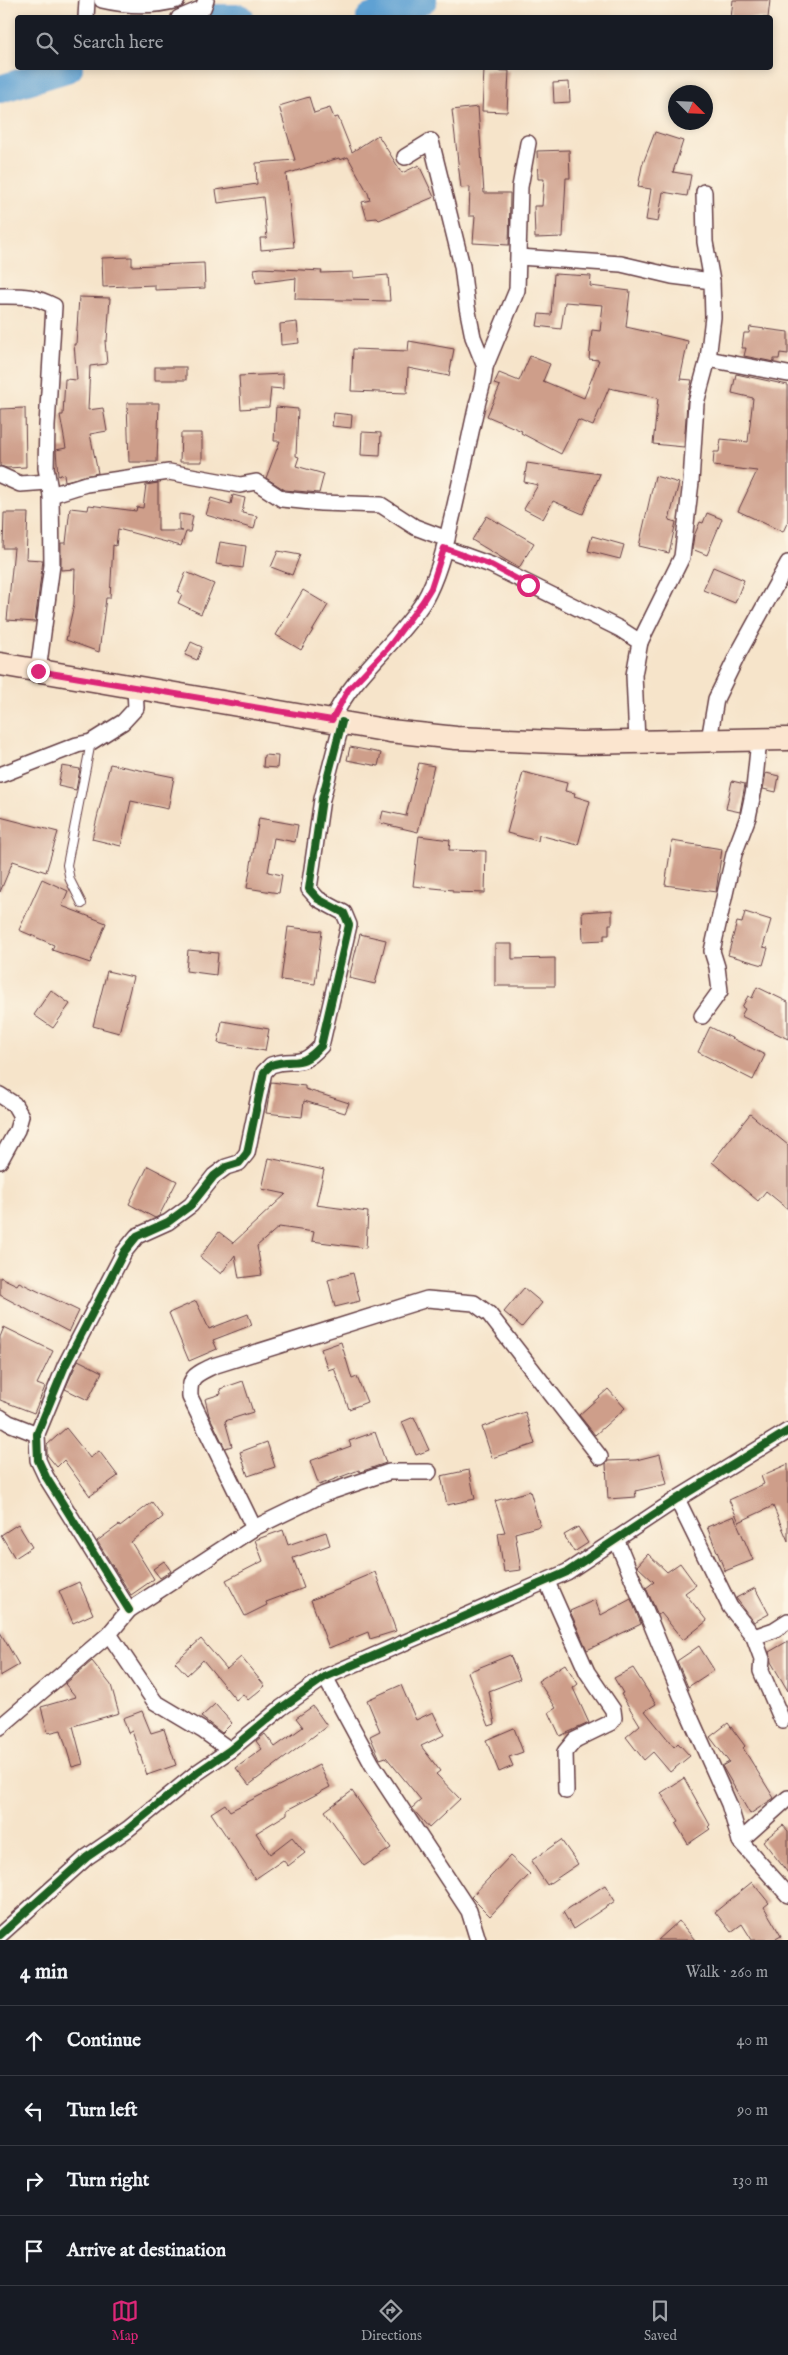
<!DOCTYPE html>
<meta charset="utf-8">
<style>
body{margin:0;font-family:"IM FELL English",serif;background:#242831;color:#f1f3f6}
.compass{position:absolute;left:668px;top:85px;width:45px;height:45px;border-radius:50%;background:#171b24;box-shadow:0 2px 8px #0003;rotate:114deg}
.stop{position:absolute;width:15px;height:15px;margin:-11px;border:4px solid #db2777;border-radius:50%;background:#fff}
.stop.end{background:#db2777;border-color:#fff;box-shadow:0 1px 5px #0008}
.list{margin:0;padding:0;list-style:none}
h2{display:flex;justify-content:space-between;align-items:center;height:65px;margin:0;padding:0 20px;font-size:21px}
h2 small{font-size:16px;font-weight:400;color:#9ea1a6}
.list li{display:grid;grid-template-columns:32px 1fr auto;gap:15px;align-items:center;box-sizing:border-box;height:70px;padding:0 20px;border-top:1px solid #363941}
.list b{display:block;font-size:19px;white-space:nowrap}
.list em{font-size:16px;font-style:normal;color:#9ea1a6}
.icon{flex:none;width:28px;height:28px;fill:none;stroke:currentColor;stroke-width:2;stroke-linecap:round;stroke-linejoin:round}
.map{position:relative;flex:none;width:788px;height:1940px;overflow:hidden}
.search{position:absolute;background:#171b24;box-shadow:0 2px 8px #0003;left:15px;right:15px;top:15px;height:55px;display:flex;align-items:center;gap:12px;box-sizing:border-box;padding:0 18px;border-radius:5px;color:#9ea1a6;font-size:19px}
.sheet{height:345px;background:#171b24}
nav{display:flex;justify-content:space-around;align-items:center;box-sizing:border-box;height:70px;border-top:1px solid #363941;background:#171b24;font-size:14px;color:#9ea1a6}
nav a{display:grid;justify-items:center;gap:2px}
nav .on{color:#db2777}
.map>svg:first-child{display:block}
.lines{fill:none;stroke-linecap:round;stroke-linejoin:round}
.river{stroke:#5fa1d3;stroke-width:28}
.building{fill:#ce9e8a}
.service-casing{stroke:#643d43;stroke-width:10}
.minor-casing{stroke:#643d43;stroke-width:18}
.secondary-casing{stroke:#643d43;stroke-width:25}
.service{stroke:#fff;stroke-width:8}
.minor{stroke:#fff;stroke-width:15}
.secondary{stroke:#fbe5cf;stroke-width:22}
.cycleway-casing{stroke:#fcf5e5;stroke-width:11}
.cycleway{stroke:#1b5e20;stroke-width:8}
.route{stroke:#db2777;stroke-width:6}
</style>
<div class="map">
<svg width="788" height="1940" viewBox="0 0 788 1940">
<rect width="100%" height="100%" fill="#fcf5e5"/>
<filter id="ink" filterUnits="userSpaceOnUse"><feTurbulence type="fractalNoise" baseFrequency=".02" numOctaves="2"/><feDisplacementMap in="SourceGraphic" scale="10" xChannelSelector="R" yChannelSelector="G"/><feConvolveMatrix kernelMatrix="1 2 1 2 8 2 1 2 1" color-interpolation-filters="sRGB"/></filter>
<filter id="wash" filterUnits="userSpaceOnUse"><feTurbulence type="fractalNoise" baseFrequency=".0096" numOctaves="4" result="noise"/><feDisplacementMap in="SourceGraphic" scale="20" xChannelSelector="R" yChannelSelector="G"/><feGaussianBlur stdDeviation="1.12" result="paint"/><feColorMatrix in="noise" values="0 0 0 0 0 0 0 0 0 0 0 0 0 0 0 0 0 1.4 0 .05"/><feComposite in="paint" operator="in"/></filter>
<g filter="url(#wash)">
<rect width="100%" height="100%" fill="#f6e4ca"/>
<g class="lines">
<g class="river">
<path d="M198 18H240"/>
<path d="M370 18 423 0"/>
<path d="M0 89 69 68"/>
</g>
</g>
<g id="blocks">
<g class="building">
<path d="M733 0H770L768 18H731Z"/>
<path d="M484 70 509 71 507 112 482 111Z"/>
<path d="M569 82 570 102 554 103 553 83Z"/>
<path d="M309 97 314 113 330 108 334 118 338 117 352 152 378 135 402 173 419 165 434 197 379 220 377 218 367 219 362 202 370 200 368 193 348 157 340 160 339 158 286 174 294 247 261 250 260 238H267L263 197 218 203 216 190 257 184 256 163 295 160 279 106Z"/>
<path d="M478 107 484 193H510L509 245 473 243 475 216H469L470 187 461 188 452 110Z"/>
<path d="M655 132 683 141 673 172 691 175 687 196 663 192 658 222 646 220 651 189 638 187 642 166Z"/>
<path d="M569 150 570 178H566L563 237 535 238 534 206H542L544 179H538L537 151Z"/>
<path d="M132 257V266L204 263 205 288 155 290V285L103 287 102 258Z"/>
<path d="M261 268 322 271 321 273 353 272V278L388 275 390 301 295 299 296 278 256 283 254 269Z"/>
<path d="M554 274 591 276 590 286 630 291 626 327 688 341 680 379 692 380 687 402 684 447 653 444 658 398 609 388 593 426 578 420 561 454 521 433 522 431 487 416 500 386 494 384 499 373 519 381 530 356 550 364 543 381 584 398 599 360 589 359 592 330 600 331 603 305 565 302 561 329 537 326 539 314 551 315Z"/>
<path d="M79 297 110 298 107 341H105L107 364 90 366 88 410 103 408 107 431 90 434 98 473 65 481 64 474 58 476 56 450 66 448 60 415H63L65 379 77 380 74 344H76Z"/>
<path d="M297 322 299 343 281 345 280 324Z"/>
<path d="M750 327 788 332V354L780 353 779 359H774V362L744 356 746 348H742L744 333H749Z"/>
<path d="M409 341 454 349 449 376 408 368 407 393 351 391 353 349 408 351Z"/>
<rect x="155" y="367" width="31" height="13"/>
<path d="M283 374V389L271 388 269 407 241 409 239 376Z"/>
<path d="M736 374 788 385V521L783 532 738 511 757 471 713 466 714 452H719L721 439 748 442 753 398 732 393Z"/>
<path d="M127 403H159L157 462H129Z"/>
<path d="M276 407 298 409 296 456 299 457 296 466 324 474 319 493 285 490 266 478 280 441H274Z"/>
<path d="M25 408 26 467 7 468 0 466V409Z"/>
<path d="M334 413 352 415 351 428 332 426Z"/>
<path d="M362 432 381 433 380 456 361 455Z"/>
<path d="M181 433H202V462H180Z"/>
<path d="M527 463 600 474 583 514 553 501 543 519 524 509 538 485 524 482Z"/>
<path d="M655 476 679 483 669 520 676 522 669 553 639 546Z"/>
<path d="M158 483V531H183L179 530V514L193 516 190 532H186L181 546 118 529 116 546 113 545 110 598H106L99 652 66 640 74 604 75 569 61 570V543H66L70 508 88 510 89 505 136 511 137 507 143 508 146 485Z"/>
<path d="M233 495 245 498 242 513 257 516 254 529 206 515 211 498 231 504Z"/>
<path d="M4 513H28L26 559 43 560 35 622 7 620 14 548H3Z"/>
<path d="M707 513 722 519 707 555 692 549 694 536 700 522 703 523Z"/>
<path d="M487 516 534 543 519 568 472 540Z"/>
<path d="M592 536 624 545 620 559 588 551Z"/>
<path d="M220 542 246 546 243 568 216 564Z"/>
<path d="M278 551 300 555 292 575 271 567Z"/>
<path d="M713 567 744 580 735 603 703 590Z"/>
<path d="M186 572 214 584 201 614 178 603 182 594 178 592Z"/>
<path d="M303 590 328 605 301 650 276 635Z"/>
<path d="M191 642 202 647 197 660 185 655Z"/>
<path d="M350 747 381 753 378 766 347 760Z"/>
<path d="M264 755 278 756 277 768 263 767Z"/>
<path d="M419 763 434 766 418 832 380 823 383 811 406 816Z"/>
<path d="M110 764 174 777 168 809 131 801 121 846 92 839Z"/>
<path d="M62 766 80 769 76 790 58 786Z"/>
<path d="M523 772 567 783 565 791 575 793 574 796 590 801 578 845 539 835 538 841 507 833Z"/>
<path d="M766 773 779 776 776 792 763 789Z"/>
<path d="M732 781 745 784 740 812 726 809Z"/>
<path d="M0 817 58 832 46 872 13 861 0 892Z"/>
<path d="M259 818 298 825 295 842 274 838 268 872 282 875 279 893 247 888Z"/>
<path d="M419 836 450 840 449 850 486 851 485 893 453 892V890L413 886Z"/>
<path d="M672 841 722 849 716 892 665 885Z"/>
<path d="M42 879 68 891 62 906 106 923 90 963 52 950 54 945 19 930Z"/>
<path d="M612 910V924H609V935H604V940L583 941 582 912Z"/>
<path d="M745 912 771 920 763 947 768 948 763 965 728 955 737 922 742 923Z"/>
<path d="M288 927 322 931 315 984 281 980Z"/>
<path d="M360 934 386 940 375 984 349 978Z"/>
<path d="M495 944H512V959L555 958V986H495Z"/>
<path d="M188 950 218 953 216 975 186 971Z"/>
<path d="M107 971 133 977 119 1033 93 1026Z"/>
<path d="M757 987 788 1002V1039L741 1016 745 1009 742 1007 748 996 752 998Z"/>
<path d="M51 990 70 1004 53 1028 34 1015Z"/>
<path d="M222 1021 269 1029 265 1051 218 1043Z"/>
<path d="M710 1027 765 1055 753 1080 698 1052Z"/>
<path d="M271 1082 305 1086V1089L349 1103 345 1113 304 1101 302 1117 266 1113Z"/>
<path d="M750 1114 788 1145V1209L766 1191 758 1201 712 1162Z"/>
<path d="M269 1158 324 1170 316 1205 368 1212 366 1248 312 1241 314 1232 279 1227 257 1246 262 1275 239 1278 235 1255 221 1274 200 1257 219 1232 233 1243 286 1194 262 1189Z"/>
<path d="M148 1166 177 1181 159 1216 155 1218 129 1204Z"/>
<path d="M353 1273 360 1301 335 1307 328 1280Z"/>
<path d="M0 1277 17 1285 19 1282 79 1311 69 1332 0 1295Z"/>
<path d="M524 1288 542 1303 522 1327 504 1312Z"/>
<path d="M196 1301 209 1329 248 1314 252 1325 213 1340 217 1349 189 1361 169 1313Z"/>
<path d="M4 1327 53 1351 37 1384 45 1387 34 1413 0 1400V1337Z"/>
<path d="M341 1342 352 1379 357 1377 367 1402 349 1409 334 1368 328 1370 321 1349Z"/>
<path d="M78 1360 102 1372 88 1400 65 1389Z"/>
<path d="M243 1381 253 1412 225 1421 232 1446 225 1448 209 1415 205 1399 221 1394 220 1389Z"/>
<path d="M608 1389 625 1408 595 1435 579 1415Z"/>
<path d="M525 1412 535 1444 492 1458 482 1427Z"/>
<path d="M414 1417 429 1450 416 1455 402 1422Z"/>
<path d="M66 1428 90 1458 99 1451 118 1476 90 1496 64 1460 57 1467 47 1455V1445Z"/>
<path d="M375 1432 386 1463 360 1472 359 1470 319 1485 310 1461 351 1446 349 1441Z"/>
<path d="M267 1442 275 1467 248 1476 240 1452Z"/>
<path d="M660 1454 667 1484 635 1491 636 1497 608 1499 606 1464 608 1461 636 1460Z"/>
<path d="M788 1464V1541L773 1506 739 1522 729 1500 764 1484 761 1476Z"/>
<path d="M469 1470 475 1499 447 1505 441 1476Z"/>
<path d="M530 1491 540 1526 515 1533 521 1570 504 1572 498 1533 505 1532 495 1501Z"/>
<path d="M152 1502 163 1517 131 1542 154 1579 131 1595 97 1541 119 1525 120 1527Z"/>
<path d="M734 1516 753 1560 725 1571 707 1527Z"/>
<path d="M18 1524 32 1547 15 1558 1 1535Z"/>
<path d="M578 1527 588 1543 574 1552 564 1535Z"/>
<path d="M283 1530 288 1545 326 1532 330 1545 293 1558 304 1588 266 1602 267 1605 245 1616 226 1580 263 1561 255 1540Z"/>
<path d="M648 1554 667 1572 680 1563 696 1585 685 1593 707 1621 683 1640 661 1613 658 1615 646 1588 654 1582 637 1566Z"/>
<path d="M164 1561 171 1571 160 1578 153 1569Z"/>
<path d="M375 1572 396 1631 370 1639 368 1632 329 1648 311 1600 350 1585 349 1583Z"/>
<path d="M79 1582 93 1614 73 1623 59 1591Z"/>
<path d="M755 1588 769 1614 754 1622 736 1598Z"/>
<path d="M631 1599 641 1624 587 1650 570 1611 595 1600 601 1615Z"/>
<path d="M0 1632 19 1665 0 1676Z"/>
<path d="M201 1639 227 1669 241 1657 265 1686 248 1700 243 1694 236 1700 203 1660 187 1675 175 1662Z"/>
<path d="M788 1641V1691L771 1662 769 1652Z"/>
<path d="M699 1646 714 1670 688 1687 677 1661Z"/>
<path d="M510 1655 520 1679 489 1691 495 1724 489 1726 468 1672Z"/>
<path d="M92 1661 111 1685 119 1713 73 1726 83 1764 72 1767 61 1730 48 1733 41 1707 76 1697 65 1684Z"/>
<path d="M565 1664 578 1684 573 1688 589 1723 560 1736 549 1712 556 1708 538 1681Z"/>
<path d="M633 1668 656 1704 645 1711 674 1747 678 1743 690 1756 670 1772 653 1752 644 1760 626 1737 640 1725 621 1694 623 1693 614 1678Z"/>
<path d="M401 1685 416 1720 433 1712 444 1735 421 1746 440 1771 436 1774 460 1799 429 1828 412 1808 421 1800 386 1757 380 1759 370 1736 380 1731 367 1700Z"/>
<path d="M215 1704 232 1723 222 1733 201 1717Z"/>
<path d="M313 1706 327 1726 249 1785 236 1768 262 1749 256 1741 265 1734 275 1747 303 1727 296 1718Z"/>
<path d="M142 1711 151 1733 164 1729 176 1765 147 1775 132 1731 128 1733 123 1718Z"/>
<path d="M728 1723 745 1746 743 1748 774 1798 750 1814 722 1766 729 1762 710 1737Z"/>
<path d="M514 1728 523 1752 509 1757 513 1766 499 1772 486 1740Z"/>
<path d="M319 1765 330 1787 287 1810V1814L256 1833 270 1854 292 1837 305 1853 288 1866 283 1860 255 1879 211 1813 225 1804 230 1811Z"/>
<path d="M684 1778 710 1825 708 1827 710 1829 688 1844 676 1824 679 1822 661 1793Z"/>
<path d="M352 1791 391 1848 364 1866 325 1811Z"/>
<path d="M783 1825 788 1831V1873L763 1841Z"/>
<path d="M561 1840 578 1864 547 1885 531 1861Z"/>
<path d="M510 1856 530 1874 490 1916 471 1897Z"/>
<path d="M752 1882 769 1903 764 1907 781 1936 774 1940H752L742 1924 731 1932 715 1912Z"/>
<path d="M605 1885 615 1901 573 1929 563 1912Z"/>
<path d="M679 1921 695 1940H658Z"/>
</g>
</g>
</g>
<g filter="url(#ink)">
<use href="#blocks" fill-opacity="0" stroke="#643d43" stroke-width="1"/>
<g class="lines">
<g class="service-casing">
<path id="service" d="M82 904 70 880 67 865 91 742"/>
</g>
<g class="minor-casing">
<g id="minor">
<path d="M102 0C127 6 152 7 177 0"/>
<path d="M86 18 87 0"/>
<path d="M179 18 203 8 206 0"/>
<path d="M405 157 431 141 462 266 467 307 473 337 485 367"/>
<path d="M704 192 705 242 712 281"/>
<path d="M519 257 621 264 672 276 712 281 713 317 708 359 696 403 691 482 682 557 640 642"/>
<path d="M0 296C23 296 32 295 54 306L47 426 46 468 51 495 52 565 38 671"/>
<path d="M708 359 788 374"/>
<path d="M0 475 20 484 48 482"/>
<path d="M51 495 86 484 169 472 240 485 256 482 282 499 321 503 381 505 415 527 447 539"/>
<path d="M444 548 491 565 620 629 640 642 634 675 637 741"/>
<path d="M332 720C353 674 397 644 424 601 437 578 444 551 450 526 459 490 466 454 474 418 477 401 484 385 485 367L517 290 520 187 528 143"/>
<path d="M709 740 716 699 738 654 788 563"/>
<path d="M0 775 77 745 91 742 123 722 136 708 135 689"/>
<path d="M702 1016 720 991 717 967 712 951 734 854 748 817 754 789 759 740"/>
<path d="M0 1095 14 1104 21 1116 17 1130 0 1161"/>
<path d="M0 1417 9 1423 37 1434"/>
<path d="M677 1499 730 1607 754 1637 762 1659 761 1671 782 1720"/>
<path d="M254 1528 190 1397C189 1376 195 1375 213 1366L427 1299 474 1303 489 1314 600 1457"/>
<path d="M616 1539 687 1710 729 1804 740 1841"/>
<path d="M547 1582 587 1672 613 1710 614 1718 610 1723 575 1740 565 1752 566 1791"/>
<path d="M129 1610 46 1477 38 1460 37 1434 65 1366 124 1252 137 1236 168 1222 191 1205 214 1176 226 1167 239 1163 247 1153 264 1072 271 1065C296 1057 299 1070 321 1046L349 925 344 913 318 899 309 889 322 799 342 722"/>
<path d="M109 1634 155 1702 202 1730 230 1750"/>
<path d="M754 1637 774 1630 788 1621"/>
<path d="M325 1677 372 1764 469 1911 478 1940"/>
<path d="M0 1727 109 1634 129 1610 254 1528 324 1494 389 1472H429"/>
<path d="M788 1798 740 1841 788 1895"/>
<path d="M0 1935 87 1857 128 1829 198 1772 230 1750 281 1708 325 1677 567 1572 677 1499 788 1431"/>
</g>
</g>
<g class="secondary-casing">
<path id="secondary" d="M0 664 390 731 456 738 581 743 788 739"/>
</g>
<use href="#service" class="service"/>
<use href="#minor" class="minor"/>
<use href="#secondary" class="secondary"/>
<g class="cycleway-casing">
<g id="cycleway">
<path d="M129 1610 46 1477 38 1460 37 1434 65 1366 124 1252 137 1236 168 1222 191 1205 214 1176 226 1167 239 1163 247 1153 264 1072 271 1065C296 1057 299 1070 321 1046L349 925 344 913 318 899 309 889 322 799 342 722"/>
<path d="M0 1935 87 1857 128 1829 198 1772 230 1750 281 1708 325 1677 567 1572 677 1499 788 1431"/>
</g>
</g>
<use href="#cycleway" class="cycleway"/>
</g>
</g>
<g class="lines" filter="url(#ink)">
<path class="route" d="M38 671 332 720 348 690 388 648 423 601 431 588 444 548 491 565 528 585"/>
</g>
</svg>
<svg class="compass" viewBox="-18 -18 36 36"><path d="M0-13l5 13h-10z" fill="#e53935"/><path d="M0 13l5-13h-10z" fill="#9ea1a6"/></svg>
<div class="stop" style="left:528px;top:585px"></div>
<div class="stop end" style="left:38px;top:671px"></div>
<div class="search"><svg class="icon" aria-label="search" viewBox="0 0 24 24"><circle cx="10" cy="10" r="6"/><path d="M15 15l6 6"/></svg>Search here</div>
</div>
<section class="sheet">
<h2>4 min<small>Walk · 260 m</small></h2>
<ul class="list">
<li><svg class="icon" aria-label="ahead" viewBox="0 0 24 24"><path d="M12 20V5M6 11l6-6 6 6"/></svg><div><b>Continue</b></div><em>40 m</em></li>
<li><svg class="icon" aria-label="left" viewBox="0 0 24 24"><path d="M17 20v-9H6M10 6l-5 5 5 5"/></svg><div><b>Turn left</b></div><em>90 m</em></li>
<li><svg class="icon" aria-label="right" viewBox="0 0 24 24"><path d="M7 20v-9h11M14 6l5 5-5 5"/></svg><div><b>Turn right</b></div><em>130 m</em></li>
<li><svg class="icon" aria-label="arrive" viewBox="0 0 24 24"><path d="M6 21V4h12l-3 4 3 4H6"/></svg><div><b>Arrive at destination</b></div></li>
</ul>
</section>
<nav>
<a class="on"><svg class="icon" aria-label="map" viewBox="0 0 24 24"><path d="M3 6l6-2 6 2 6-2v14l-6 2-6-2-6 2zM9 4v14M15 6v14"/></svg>Map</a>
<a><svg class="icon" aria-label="directions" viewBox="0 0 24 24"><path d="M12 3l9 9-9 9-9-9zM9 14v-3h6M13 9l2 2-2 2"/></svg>Directions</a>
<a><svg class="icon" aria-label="saved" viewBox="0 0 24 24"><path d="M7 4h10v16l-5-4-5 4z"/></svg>Saved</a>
</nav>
